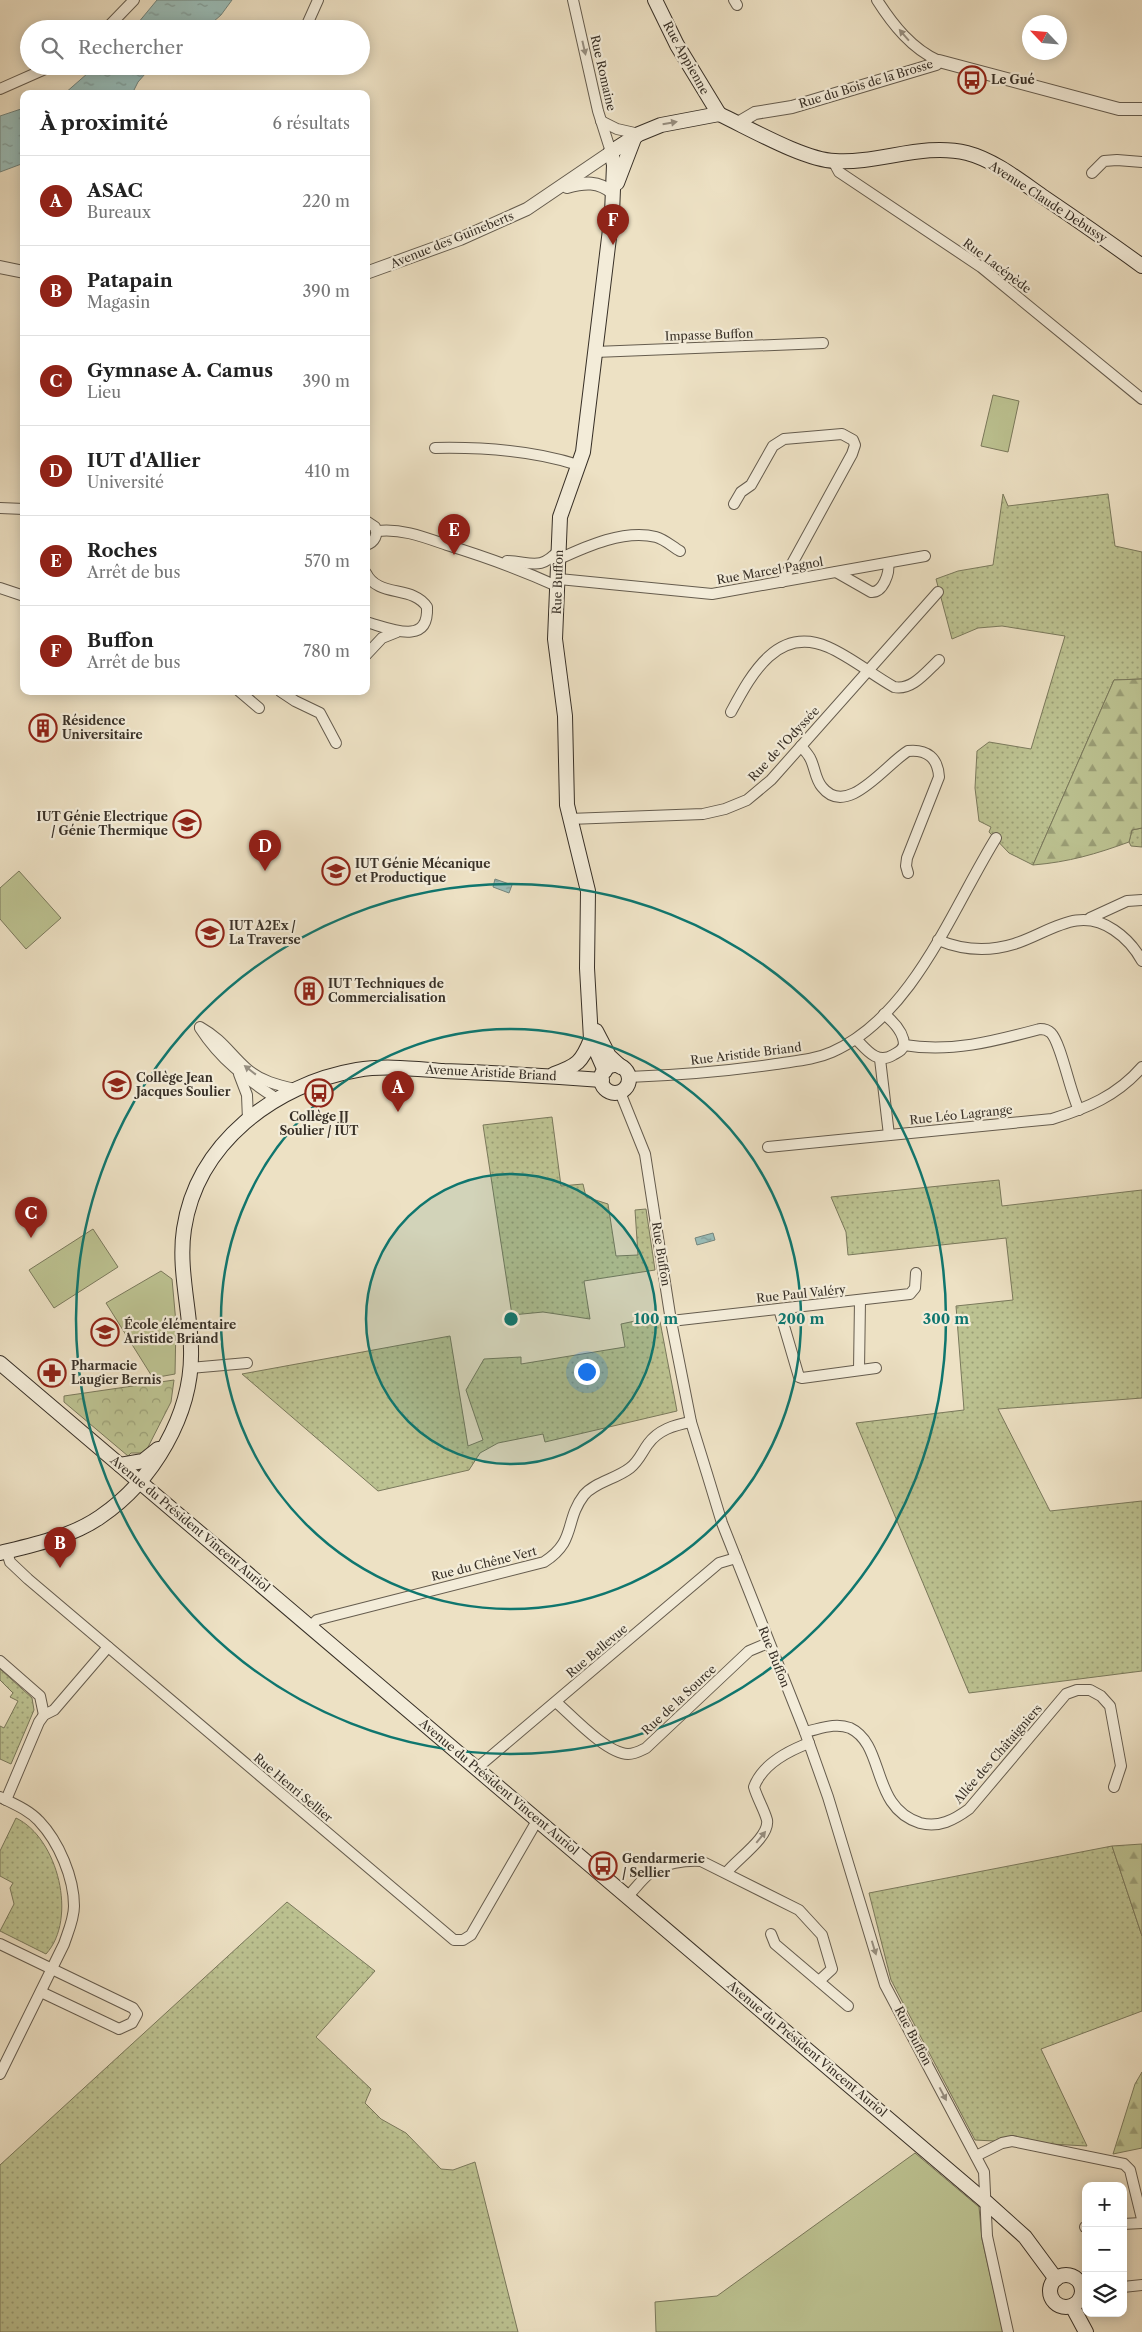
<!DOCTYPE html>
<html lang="fr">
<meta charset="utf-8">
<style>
body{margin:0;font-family:"Libre Caslon Text",serif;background:#f6f6f6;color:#222}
.controls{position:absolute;right:15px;bottom:15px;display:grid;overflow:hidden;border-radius:10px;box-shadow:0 2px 12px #0003}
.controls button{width:45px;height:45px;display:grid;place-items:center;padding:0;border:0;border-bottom:1px solid #e0e0e0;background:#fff;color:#222;font:25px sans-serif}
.compass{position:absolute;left:1022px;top:15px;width:45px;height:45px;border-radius:50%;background:#fff;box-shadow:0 2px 12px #0003;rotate:296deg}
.you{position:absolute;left:586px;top:1371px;width:18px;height:18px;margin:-12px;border:4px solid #fff;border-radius:50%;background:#1a73e8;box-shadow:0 0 0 8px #1a73e833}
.badge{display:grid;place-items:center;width:32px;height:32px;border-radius:50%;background:#8f2418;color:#fff;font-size:16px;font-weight:700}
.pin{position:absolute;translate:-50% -41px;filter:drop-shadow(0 1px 2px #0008)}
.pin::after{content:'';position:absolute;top:26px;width:18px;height:15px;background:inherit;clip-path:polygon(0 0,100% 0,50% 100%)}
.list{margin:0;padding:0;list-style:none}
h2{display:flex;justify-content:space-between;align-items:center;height:65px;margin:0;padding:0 20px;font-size:21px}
h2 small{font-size:16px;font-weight:400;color:#767676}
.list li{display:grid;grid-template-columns:32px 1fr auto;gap:15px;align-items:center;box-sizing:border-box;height:90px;padding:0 20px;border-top:1px solid #e0e0e0}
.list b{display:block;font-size:19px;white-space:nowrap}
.list p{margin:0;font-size:16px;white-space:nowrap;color:#767676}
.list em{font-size:16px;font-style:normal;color:#767676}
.icon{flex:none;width:28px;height:28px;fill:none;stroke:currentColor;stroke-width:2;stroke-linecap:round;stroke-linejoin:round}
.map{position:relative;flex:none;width:1142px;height:2332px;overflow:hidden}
.search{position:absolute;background:#fff;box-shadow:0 2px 12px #0003;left:20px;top:20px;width:350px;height:55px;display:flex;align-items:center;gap:12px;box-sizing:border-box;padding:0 18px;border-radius:28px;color:#767676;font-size:19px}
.panel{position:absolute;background:#fff;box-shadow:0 2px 12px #0003;left:20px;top:90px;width:350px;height:605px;border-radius:10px}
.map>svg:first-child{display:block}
.grass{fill:url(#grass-dots);stroke:#7a795c}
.forest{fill:url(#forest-firs);stroke:#7a795c}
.park{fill:url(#park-crowns);stroke:#7a795c}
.garden{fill:#bcc291;stroke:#7a795c}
.water{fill:url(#water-ripples);stroke:#73857e}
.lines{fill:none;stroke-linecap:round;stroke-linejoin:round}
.minor-casing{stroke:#655c4e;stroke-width:12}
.tertiary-casing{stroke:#655c4e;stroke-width:14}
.secondary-casing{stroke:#383027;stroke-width:16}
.minor{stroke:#f3ecd9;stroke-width:10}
.tertiary{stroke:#f3ecd9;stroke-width:12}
.secondary{stroke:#f3ecd9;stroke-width:14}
.oneway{fill:#968e80}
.ring{fill:none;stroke:#0f766e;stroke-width:2.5}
.labels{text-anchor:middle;stroke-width:4.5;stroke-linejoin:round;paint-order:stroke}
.street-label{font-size:12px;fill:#383027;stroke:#f3ecd9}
.poi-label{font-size:12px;font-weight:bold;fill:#383027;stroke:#f3ecd9;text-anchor:start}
.centre{fill:#0f766e;stroke:#f3ecd9;stroke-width:2.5}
.ring-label{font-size:15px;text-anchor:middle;font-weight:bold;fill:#0f766e;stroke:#f3ecd9;stroke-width:4.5;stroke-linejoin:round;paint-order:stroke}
</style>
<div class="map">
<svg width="1142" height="2332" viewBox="0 0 1142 2332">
<defs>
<pattern id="grass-dots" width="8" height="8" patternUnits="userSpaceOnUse" patternTransform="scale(1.25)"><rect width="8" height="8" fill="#bcc291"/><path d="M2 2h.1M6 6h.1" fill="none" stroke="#9a9e76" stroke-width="1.8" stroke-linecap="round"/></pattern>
<pattern id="forest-firs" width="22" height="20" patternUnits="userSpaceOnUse" patternTransform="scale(1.25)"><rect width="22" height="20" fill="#bcc291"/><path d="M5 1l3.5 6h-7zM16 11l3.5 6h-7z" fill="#9a9e76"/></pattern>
<pattern id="park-crowns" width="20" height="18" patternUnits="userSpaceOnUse" patternTransform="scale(1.25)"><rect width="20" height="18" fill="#bcc291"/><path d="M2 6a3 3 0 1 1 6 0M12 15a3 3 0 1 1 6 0" fill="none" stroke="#9a9e76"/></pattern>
<pattern id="water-ripples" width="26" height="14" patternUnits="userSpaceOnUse" patternTransform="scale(1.25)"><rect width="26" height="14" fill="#9abdb8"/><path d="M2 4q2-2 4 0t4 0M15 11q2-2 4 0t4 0" fill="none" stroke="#7f9a96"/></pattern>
</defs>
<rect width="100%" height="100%" fill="#ede1c4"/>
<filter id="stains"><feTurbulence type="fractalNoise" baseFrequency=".004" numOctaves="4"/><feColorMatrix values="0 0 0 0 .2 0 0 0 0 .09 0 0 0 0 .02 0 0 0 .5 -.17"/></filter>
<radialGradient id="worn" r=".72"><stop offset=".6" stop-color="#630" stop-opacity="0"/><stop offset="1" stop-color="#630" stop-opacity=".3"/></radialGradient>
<g class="grass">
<path d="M1003 494 1008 506 1108 494 1115 546 1142 552V679L1114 680 1033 865 1009 853 989 832 991 827 979 821 975 788 977 751 989 742 1031 749 1065 636 1002 626 978 628 952 639 936 579 958 571 993 565Z"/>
<path d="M1142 828V847L1131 846 1129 842 1132 830Z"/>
<path d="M552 1117 561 1186 583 1184 586 1197 608 1204 616 1256 638 1255 635 1210 646 1209 655 1270 584 1281 590 1319 543 1312 512 1315 483 1125Z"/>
<path d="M999 1180 1002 1206 1142 1190V1398L998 1409 1050 1511 1142 1501V1671L969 1693 856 1423 964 1410 956 1306 1013 1300 1006 1238 848 1255 846 1232 831 1197Z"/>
<path d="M659 1316 677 1411 545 1442 543 1434 498 1443 480 1453 469 1470 378 1491 242 1374 450 1336 468 1446 483 1440 466 1390 484 1359 521 1357V1364L625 1347 621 1324Z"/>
<path d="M0 1669 32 1698 34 1710 11 1764 0 1759V1726L4 1728 18 1701 10 1697 13 1693 0 1680Z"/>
<path d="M16 1818C58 1838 78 1919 46 1954L0 1931 14 1904 10 1888 13 1883 0 1876V1851Z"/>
<path d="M1112 1846 1142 1936V2011L1041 2049 1087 2146 975 2140 891 1980 869 1893Z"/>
<path d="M287 1902 375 1971 316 2037 371 2089 365 2103 381 2119 406 2133 441 2169 453 2170 475 2162 518 2332H0V2165Z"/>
</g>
<g class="forest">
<path d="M1142 679V828L1132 830 1129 842C1096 854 1069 862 1033 865L1114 680Z"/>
<path d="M1142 1844V1936L1112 1846Z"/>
<path d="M1142 2072V2148L1113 2154 1135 2084Z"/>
</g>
<path class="park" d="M174 1380 171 1402 145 1453H131L128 1456 64 1402V1396Z"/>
<g class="garden">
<path d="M993 395 1019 401 1008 452 981 446Z"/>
<path d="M19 871 61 918 26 949 0 919V888Z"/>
<path d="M93 1229 118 1267 54 1308 29 1270Z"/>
<path d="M161 1271 172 1279 176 1323 175 1374 153 1378 106 1303Z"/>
<path d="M915 2153 979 2207 982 2239 1003 2332H656L655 2302 717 2296Z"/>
</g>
<g class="water">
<path d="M157 0H232L221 15 205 29H133Z"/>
<path d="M96 66H152L138 82 132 94H64Z"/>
<path d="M24 108V163L0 172V116Z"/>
<path d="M495 879 512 885 509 893 493 887Z"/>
<path d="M713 1233 715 1240 697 1245 695 1238Z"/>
</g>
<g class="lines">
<g class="minor-casing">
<g id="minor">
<path d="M573 0 598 111 611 152"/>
<path d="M734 0 737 5"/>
<path d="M877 0C893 25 912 49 939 61"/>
<path d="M106 29 134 0"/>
<path d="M305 29 318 0"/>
<path d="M0 89 52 66"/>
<path d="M601 121 617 129 639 134"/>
<path d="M833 161 839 172 981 267 1142 399"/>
<path d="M1092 173 1104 161 1117 160 1142 162"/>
<path d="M595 352 823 343"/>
<path d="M435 448C484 447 532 450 578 465"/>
<path d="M734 504 741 492 751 485 773 446 784 439 842 434 853 440 855 445 852 454 782 582"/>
<path d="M0 508 24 509"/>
<path d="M366 521 375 527C378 535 375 542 366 545"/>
<path d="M377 531C401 528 424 537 447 545 486 557 522 570 559 587"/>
<path d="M559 559C587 546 625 529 656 537 664 539 673 547 680 551"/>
<path d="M507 561C532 562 540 571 559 550"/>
<path d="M836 572 871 592C883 593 890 573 888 563"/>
<path d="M366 573C378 598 413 585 427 607 429 647 389 628 366 622"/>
<path d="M559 579 712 594 925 556"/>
<path d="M0 588 24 596"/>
<path d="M366 655 382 638 397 632"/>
<path d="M239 691 259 708"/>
<path d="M280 691 295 701 320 713 336 743"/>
<path d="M731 712C751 675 777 625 828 647 851 657 871 674 894 687 912 691 926 672 939 660"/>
<path d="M801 746C804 750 808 754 810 758 815 767 815 779 822 787 847 819 886 764 908 751 927 749 938 758 939 777L907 858 906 866 908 873"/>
<path d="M569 819 703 814 725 809 747 800 771 780 938 592"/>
<path d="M1090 918 1127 901 1142 900"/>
<path d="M938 940C962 950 988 952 1014 944 1049 933 1078 905 1114 930 1126 938 1135 948 1142 961"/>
<path d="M884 1014C894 1022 904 1032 904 1045"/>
<path d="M200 1027C223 1040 229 1053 247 1069 261 1081 277 1085 295 1089"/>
<path d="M200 1028C220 1059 246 1079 277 1099"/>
<path d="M856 1039C866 1049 877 1065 893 1055 898 1052 902 1051 904 1045 951 1053 995 1041 1040 1029 1044 1029 1048 1030 1051 1033 1061 1043 1070 1092 1079 1110"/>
<path d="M880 1059 889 1135"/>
<path d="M239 1074 247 1095 248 1120"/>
<path d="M629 1077C678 1075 728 1071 776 1064 795 1061 814 1060 832 1052 913 1016 952 909 996 838"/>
<path d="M620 1092 645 1154 671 1321 691 1422 708 1477 722 1523 805 1732 828 1797 885 1985 984 2172 987 2236 1008 2332"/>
<path d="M768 1147 1052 1119C1087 1108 1117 1096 1142 1067"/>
<path d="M779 1309 799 1377 802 1378 876 1368"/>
<path d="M671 1321 910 1294 915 1288 916 1273"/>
<path d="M190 1368 247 1363"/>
<path d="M859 1370 860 1300"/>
<path d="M7 1552 10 1562 28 1579 454 1940H463L471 1935 538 1819"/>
<path d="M311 1626 317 1620 328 1617 544 1562C577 1541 564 1521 584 1495 595 1482 616 1479 630 1468 639 1461 642 1452 648 1444 658 1430 674 1425 691 1422"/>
<path d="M0 1661 40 1696 44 1715"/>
<path d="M556 1702C572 1716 607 1754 628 1754 635 1754 640 1751 646 1748L749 1651 768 1643"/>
<path d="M805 1732C820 1729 835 1722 850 1728 886 1745 870 1807 920 1823 939 1828 954 1820 969 1809L1066 1694 1077 1690H1090L1101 1696 1110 1706 1121 1766 1114 1787"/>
<path d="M477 1768 719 1563 736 1558"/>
<path d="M0 1797C14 1804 29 1810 39 1821 59 1842 74 1878 74 1906 74 1919 68 1932 64 1944L0 2074"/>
<path d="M6 1800 39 1722 44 1715 54 1710 108 1647"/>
<path d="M727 1872C737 1859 770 1837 767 1820 764 1809 757 1798 754 1787 762 1765 788 1751 809 1743"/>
<path d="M628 1896C635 1889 642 1879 650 1873 663 1863 686 1860 701 1861L799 1910 822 1935 832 1969 819 1981"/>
<path d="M771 1934 775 1944 848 2006"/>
<path d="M0 1944 133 2008 137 2014 132 2023 119 2029 41 1992"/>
<path d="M976 2156 1002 2143 1012 2141 1124 2164 1130 2170 1142 2219"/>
<path d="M1123 2224 1142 2223"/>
<path d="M1085 2227H1086"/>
<path d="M1123 2287 1142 2285"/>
<path d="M1082 2288H1086"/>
</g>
</g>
<g class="tertiary-casing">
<g id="tertiary">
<path d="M738 123 755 113 792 107 936 64 939 61 1119 109H1142"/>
<path d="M567 187C585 182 598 181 613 193"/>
<path d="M0 267 24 272"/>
<path d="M366 273 460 239 527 209 611 152"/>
</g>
</g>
<g class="secondary-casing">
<g id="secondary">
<path d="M655 0 677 45 719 114"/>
<path d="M719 114C749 128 804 160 835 161 879 164 923 142 967 153 994 160 1019 180 1042 196 1076 219 1109 242 1142 266"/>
<path d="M617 183 635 136"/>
<path d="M596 1031 609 1056 621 1067"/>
<circle cx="615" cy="1079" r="14"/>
<path d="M605 1071 591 1039 587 968 588 891 567 805 565 716 555 639 560 517 583 452 612 213 614 165 611 152 639 134 661 125 719 114"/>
<path d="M554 1074C577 1066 582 1062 591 1039"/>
<path d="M0 1363 986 2202 1025 2237 1056 2279"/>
<path d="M120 1465 143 1461 158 1449"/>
<path d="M0 1553C33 1545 71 1537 100 1517 153 1481 193 1414 191 1349 190 1309 178 1268 184 1229 197 1143 275 1084 357 1070 385 1065 416 1069 444 1071 497 1073 549 1076 602 1080"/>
<circle cx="1066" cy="2291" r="16"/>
<path d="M1072 2306 1086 2332"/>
</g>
</g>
<use href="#minor" class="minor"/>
<use href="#tertiary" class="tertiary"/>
<use href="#secondary" class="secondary"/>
</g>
<defs><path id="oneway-solid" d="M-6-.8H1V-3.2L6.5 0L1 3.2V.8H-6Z" transform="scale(1.25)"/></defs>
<g class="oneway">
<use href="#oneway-solid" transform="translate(904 35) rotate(-131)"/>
<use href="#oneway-solid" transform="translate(584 48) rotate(77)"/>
<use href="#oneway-solid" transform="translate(670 123) rotate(-10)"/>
<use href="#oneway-solid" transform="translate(250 1070) rotate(-142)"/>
<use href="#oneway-solid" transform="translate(761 1837) rotate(-51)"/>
<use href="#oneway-solid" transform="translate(874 1948) rotate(73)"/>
<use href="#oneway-solid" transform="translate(943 2094) rotate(62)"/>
</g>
<circle cx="511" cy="1319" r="145" fill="#0f766e" fill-opacity=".12"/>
<g class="ring">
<circle cx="511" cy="1319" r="145"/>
<circle cx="511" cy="1319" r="290"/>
<circle cx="511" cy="1319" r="435"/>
</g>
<defs>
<g id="bus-ring" transform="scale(1.4375)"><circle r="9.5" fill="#f3ecd9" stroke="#8f2418" stroke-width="1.5"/><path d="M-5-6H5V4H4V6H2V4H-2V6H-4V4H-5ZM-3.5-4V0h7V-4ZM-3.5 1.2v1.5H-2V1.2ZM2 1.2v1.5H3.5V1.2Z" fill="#8f2418"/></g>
<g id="building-ring" transform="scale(1.4375)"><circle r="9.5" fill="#f3ecd9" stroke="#8f2418" stroke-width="1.5"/><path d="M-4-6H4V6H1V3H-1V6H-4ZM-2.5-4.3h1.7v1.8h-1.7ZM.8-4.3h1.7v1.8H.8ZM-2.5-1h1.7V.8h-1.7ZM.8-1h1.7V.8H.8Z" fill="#8f2418"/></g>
<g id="university-ring" transform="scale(1.4375)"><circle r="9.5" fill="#f3ecd9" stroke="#8f2418" stroke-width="1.5"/><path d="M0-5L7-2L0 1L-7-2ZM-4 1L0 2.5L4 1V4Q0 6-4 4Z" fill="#8f2418"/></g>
<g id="school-ring" transform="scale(1.4375)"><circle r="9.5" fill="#f3ecd9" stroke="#8f2418" stroke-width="1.5"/><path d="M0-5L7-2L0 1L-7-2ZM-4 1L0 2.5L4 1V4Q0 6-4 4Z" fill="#8f2418"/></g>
<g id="pharmacy-ring" transform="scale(1.4375)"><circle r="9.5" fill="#f3ecd9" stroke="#8f2418" stroke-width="1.5"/><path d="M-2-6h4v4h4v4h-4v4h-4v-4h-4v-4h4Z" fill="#8f2418"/></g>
</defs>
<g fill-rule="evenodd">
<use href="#bus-ring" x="972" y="80"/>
<use href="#building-ring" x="43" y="728"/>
<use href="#university-ring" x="187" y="824"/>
<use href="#university-ring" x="336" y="871"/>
<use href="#university-ring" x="210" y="933"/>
<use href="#building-ring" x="309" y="991"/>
<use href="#school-ring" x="117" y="1085"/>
<use href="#bus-ring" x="319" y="1093"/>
<use href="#school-ring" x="105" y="1332"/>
<use href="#pharmacy-ring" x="52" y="1373"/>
<use href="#bus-ring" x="603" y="1866"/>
</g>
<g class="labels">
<g class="street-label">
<text transform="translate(686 58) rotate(61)" y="4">Rue Appienne</text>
<text transform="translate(603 73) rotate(77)" y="4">Rue Romaine</text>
<text transform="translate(866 84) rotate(-17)" y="4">Rue du Bois de la Brosse</text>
<text transform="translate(1048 202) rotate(33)" y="4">Avenue Claude Debussy</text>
<text transform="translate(452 240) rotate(-22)" y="4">Avenue des Guineberts</text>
<text transform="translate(997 266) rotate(37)" y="4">Rue Lacépède</text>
<text transform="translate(709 335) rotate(-2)" y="4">Impasse Buffon</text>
<text transform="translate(770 571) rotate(-10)" y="4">Rue Marcel Pagnol</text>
<text transform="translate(558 582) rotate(-88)" y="4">Rue Buffon</text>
<text transform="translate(784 744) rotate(-47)" y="4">Rue de l'Odyssée</text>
<text transform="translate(746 1054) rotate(-7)" y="4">Rue Aristide Briand</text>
<text transform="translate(491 1073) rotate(3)" y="4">Avenue Aristide Briand</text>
<text transform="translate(961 1115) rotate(-6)" y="4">Rue Léo Lagrange</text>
<text transform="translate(661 1254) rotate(81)" y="4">Rue Buffon</text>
<text transform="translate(801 1294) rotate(-6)" y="4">Rue Paul Valéry</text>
<text transform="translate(190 1524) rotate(40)" y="4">Avenue du Président Vincent Auriol</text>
<text transform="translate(484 1564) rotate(-14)" y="4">Rue du Chêne Vert</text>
<text transform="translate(597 1651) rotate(-40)" y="4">Rue Bellevue</text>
<text transform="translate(774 1657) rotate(68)" y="4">Rue Buffon</text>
<text transform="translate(679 1700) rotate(-43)" y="4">Rue de la Source</text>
<text transform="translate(998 1754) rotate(-49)" y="4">Allée des Châtaigniers</text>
<text transform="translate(499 1787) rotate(40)" y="4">Avenue du Président Vincent Auriol</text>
<text transform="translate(293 1788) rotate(40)" y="4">Rue Henri Sellier</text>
<text transform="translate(913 2036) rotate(62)" y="4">Rue Buffon</text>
<text transform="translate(807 2049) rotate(40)" y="4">Avenue du Président Vincent Auriol</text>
</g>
<g class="poi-label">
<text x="991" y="84">Le Gué</text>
<text x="62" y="725">Résidence<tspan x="62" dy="14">Universitaire</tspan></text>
<text x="168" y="821" text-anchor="end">IUT Génie Electrique<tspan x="168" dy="14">/ Génie Thermique</tspan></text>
<text x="355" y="868">IUT Génie Mécanique<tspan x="355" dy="14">et Productique</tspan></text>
<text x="229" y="930">IUT A2Ex /<tspan x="229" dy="14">La Traverse</tspan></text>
<text x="328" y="988">IUT Techniques de<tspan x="328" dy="14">Commercialisation</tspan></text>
<text x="136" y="1082">Collège Jean<tspan x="136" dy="14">Jacques Soulier</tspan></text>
<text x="319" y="1121" text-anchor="middle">Collège JJ<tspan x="319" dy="14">Soulier / IUT</tspan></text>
<text x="124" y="1329">École élémentaire<tspan x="124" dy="14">Aristide Briand</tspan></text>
<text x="71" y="1370">Pharmacie<tspan x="71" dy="14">Laugier Bernis</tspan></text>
<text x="622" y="1863">Gendarmerie<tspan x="622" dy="14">/ Sellier</tspan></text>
</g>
</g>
<circle cx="511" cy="1319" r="8" class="centre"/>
<g class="ring-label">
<text x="656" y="1324">100 m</text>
<text x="801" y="1324">200 m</text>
<text x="946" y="1324">300 m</text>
</g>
<rect width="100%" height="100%" filter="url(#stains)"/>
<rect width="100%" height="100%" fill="url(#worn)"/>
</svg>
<div class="controls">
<button>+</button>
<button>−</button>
<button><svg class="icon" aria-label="layers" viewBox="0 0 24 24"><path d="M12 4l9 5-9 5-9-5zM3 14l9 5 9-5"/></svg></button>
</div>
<svg class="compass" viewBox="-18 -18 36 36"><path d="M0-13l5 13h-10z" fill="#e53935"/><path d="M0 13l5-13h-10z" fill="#767676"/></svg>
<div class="you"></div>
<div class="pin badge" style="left:398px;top:1112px">A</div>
<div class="pin badge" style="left:60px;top:1568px">B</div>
<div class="pin badge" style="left:31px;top:1238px">C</div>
<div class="pin badge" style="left:265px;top:871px">D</div>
<div class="pin badge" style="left:454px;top:555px">E</div>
<div class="pin badge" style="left:613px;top:245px">F</div>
<div class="search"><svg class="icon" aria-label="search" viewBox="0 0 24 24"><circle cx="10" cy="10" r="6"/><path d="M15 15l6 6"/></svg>Rechercher</div>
<section class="panel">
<h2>À proximité<small>6 résultats</small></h2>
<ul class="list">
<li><span class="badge">A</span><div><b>ASAC</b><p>Bureaux</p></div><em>220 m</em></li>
<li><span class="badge">B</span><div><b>Patapain</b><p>Magasin</p></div><em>390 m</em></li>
<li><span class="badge">C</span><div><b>Gymnase A. Camus</b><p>Lieu</p></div><em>390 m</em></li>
<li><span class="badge">D</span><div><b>IUT d'Allier</b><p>Université</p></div><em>410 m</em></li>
<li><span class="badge">E</span><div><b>Roches</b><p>Arrêt de bus</p></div><em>570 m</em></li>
<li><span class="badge">F</span><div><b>Buffon</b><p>Arrêt de bus</p></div><em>780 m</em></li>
</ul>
</section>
</div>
